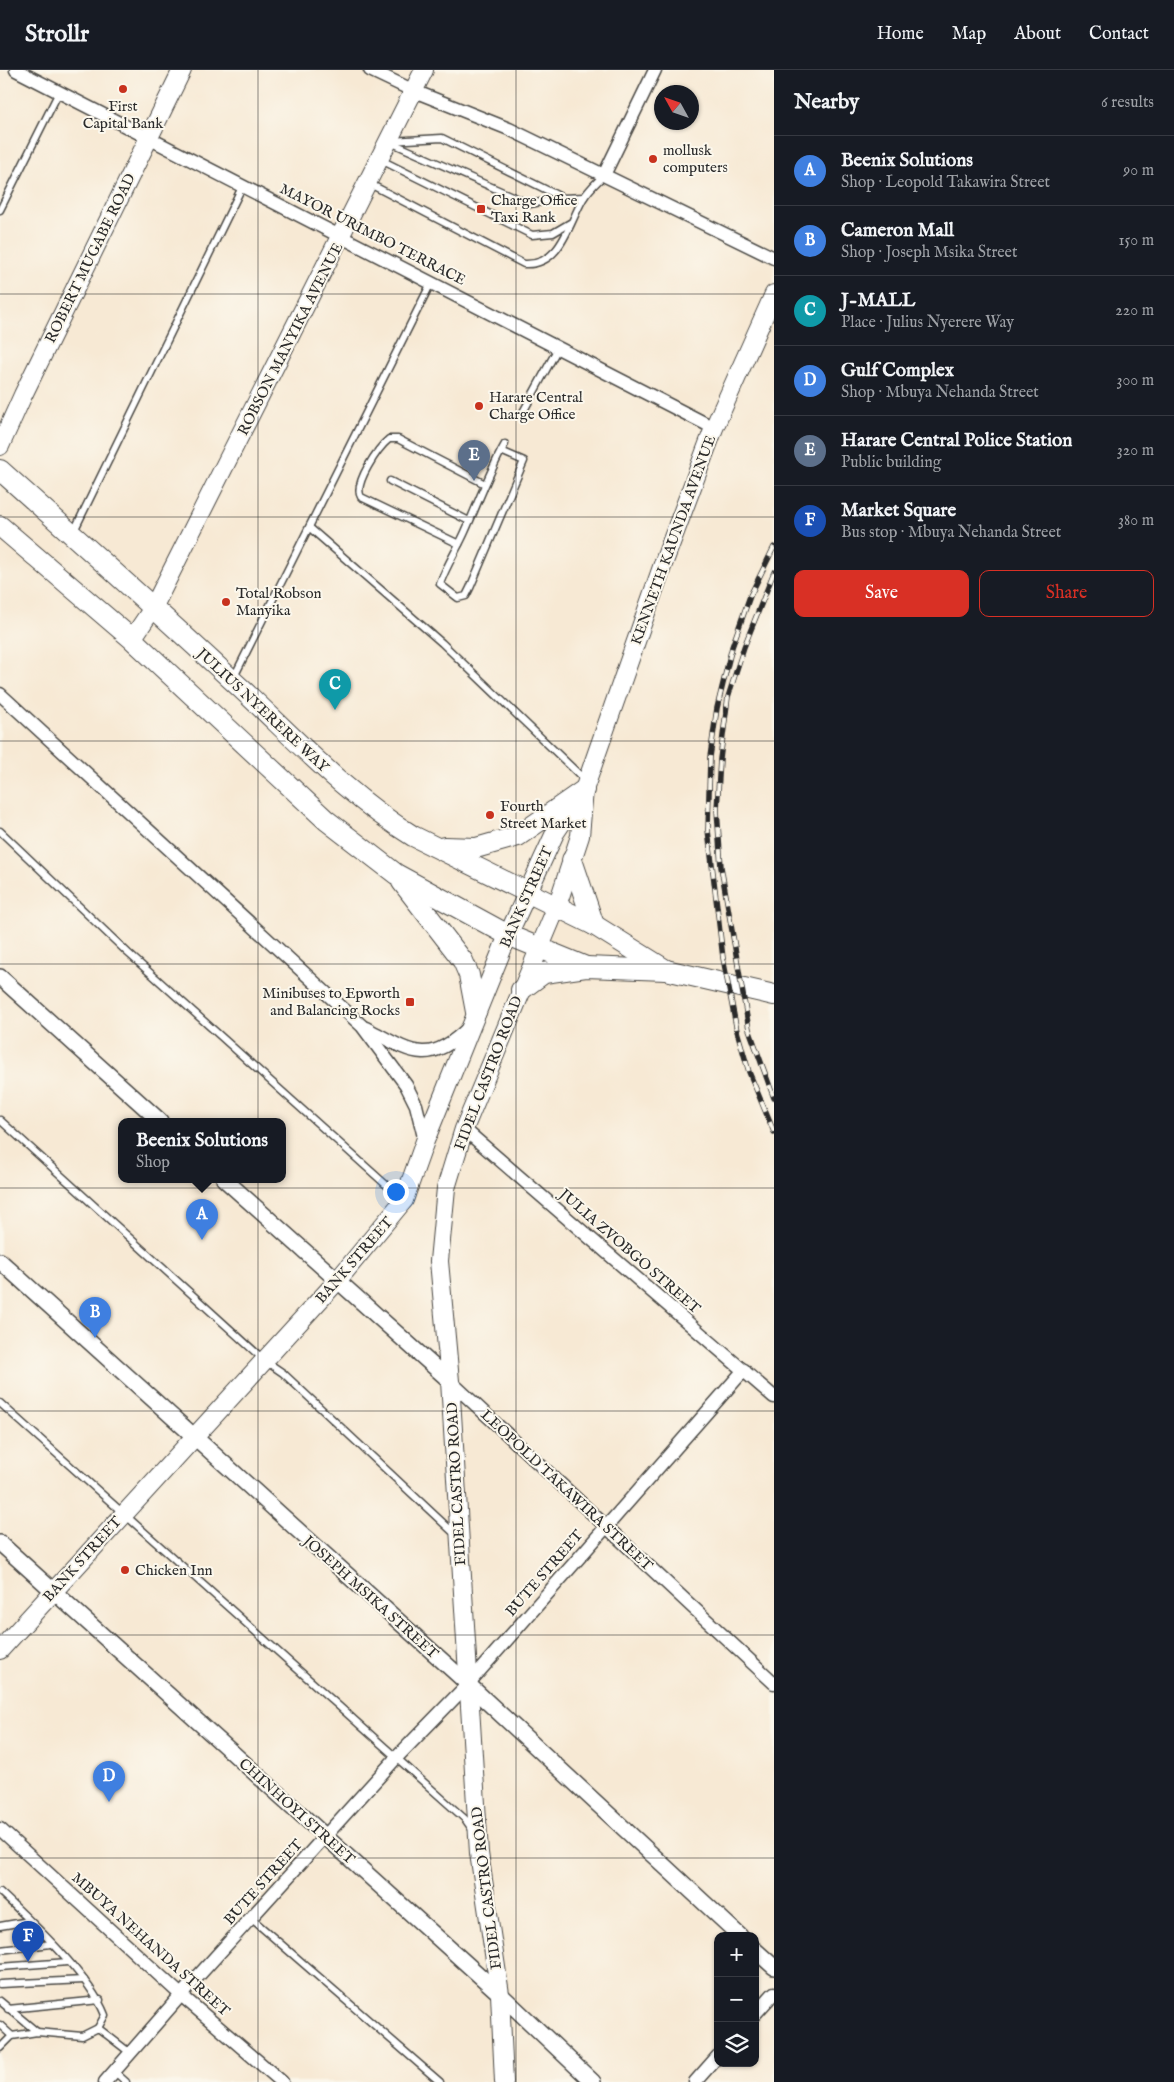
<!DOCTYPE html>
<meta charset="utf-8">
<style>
body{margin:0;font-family:"IM FELL English",serif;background:#242831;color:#f1f3f6}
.controls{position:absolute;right:15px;bottom:15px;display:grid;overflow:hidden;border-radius:10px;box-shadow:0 1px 4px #0004}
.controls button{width:45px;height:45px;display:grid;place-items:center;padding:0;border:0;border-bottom:1px solid #363941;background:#171b24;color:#f1f3f6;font:25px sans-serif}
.compass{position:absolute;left:654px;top:15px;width:45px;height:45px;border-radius:50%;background:#171b24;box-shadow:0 1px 4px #0004;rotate:310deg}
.you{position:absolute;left:395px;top:1121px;width:18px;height:18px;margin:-12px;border:4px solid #fff;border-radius:50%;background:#1a73e8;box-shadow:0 0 0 8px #1a73e833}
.badge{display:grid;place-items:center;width:32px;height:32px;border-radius:50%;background:#d93025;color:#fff;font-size:16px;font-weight:700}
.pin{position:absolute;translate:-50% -41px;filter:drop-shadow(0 1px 2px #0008)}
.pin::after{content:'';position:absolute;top:26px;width:18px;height:15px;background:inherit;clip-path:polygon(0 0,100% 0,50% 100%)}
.popup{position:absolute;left:118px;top:1048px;width:168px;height:65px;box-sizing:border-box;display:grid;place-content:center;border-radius:10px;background:#171b24;filter:drop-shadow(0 1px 4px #0005);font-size:16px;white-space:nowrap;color:#9ea1a6}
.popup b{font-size:19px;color:#f1f3f6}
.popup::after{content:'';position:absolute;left:50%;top:100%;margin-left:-10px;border:10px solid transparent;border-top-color:#171b24}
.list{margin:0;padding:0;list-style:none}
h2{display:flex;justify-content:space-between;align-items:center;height:65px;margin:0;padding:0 20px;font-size:21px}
h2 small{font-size:16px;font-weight:400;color:#9ea1a6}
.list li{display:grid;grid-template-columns:32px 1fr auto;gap:15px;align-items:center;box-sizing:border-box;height:70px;padding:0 20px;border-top:1px solid #363941}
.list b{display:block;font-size:19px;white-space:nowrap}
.list p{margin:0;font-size:16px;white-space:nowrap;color:#9ea1a6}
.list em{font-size:16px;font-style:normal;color:#9ea1a6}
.actions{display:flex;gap:10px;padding:15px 20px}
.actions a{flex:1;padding:11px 0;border:1px solid #d93025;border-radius:10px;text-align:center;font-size:18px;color:#d93025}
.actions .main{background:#d93025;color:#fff}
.icon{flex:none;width:28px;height:28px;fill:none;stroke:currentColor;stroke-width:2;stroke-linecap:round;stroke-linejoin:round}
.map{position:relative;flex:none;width:774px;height:2012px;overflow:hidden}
header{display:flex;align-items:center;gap:30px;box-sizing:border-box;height:70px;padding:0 25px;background:#171b24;border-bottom:1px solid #363941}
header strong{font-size:24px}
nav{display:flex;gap:28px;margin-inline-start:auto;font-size:18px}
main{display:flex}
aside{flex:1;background:#171b24}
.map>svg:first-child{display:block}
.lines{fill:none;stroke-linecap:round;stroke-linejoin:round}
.service-casing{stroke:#4a4844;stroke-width:9}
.minor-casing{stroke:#4a4844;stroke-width:15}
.tertiary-casing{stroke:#4a4844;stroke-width:18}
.secondary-casing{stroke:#4a4844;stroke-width:20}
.primary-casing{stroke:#4a4844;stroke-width:22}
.service{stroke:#fff;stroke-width:6}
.minor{stroke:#fff;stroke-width:12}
.tertiary{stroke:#fff;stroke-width:15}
.secondary{stroke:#fff;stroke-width:18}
.primary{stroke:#fff;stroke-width:20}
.rail-casing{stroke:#2b2b2b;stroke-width:5.5}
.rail{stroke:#fbf7ec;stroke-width:4;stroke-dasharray:11;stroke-linecap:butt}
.grid{fill:none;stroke:#2b2b2b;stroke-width:1;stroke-opacity:0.55}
.poi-dot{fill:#c8321e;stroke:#fbf7ec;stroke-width:2}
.labels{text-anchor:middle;stroke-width:4;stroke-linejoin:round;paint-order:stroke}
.poi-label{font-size:15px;fill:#2b2b2b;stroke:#fbf7ec;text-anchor:start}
.street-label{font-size:15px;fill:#2b2b2b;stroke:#fbf7ec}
</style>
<header>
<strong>Strollr</strong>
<nav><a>Home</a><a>Map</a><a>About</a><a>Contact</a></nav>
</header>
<main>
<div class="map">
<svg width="774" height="2012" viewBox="0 0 774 2012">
<rect width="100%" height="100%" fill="#fbf7ec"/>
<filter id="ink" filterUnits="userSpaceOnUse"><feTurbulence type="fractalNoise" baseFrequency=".02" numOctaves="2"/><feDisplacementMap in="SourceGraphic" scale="10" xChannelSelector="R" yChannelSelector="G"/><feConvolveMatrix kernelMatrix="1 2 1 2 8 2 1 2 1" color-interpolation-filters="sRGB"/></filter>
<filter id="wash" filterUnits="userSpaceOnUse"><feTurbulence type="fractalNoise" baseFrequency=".0096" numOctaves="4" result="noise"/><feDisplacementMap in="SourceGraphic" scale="20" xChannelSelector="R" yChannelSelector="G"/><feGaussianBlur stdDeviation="1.12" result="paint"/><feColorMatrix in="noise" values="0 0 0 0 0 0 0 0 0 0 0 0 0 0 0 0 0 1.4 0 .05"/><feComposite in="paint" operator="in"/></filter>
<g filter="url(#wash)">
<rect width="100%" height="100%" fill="#f7e9d4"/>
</g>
<g filter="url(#ink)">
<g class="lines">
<g class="service-casing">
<g id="service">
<path d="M390 71 442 68 563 128 584 127"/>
<path d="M390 72 530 134 563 128"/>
<path d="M381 90 532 165 553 163 570 153"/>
<path d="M368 113 524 194C561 196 568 155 583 129 588 120 597 112 604 105"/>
<path d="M0 140 59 22"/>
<path d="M522 344 558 278"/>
<path d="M501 381 524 391 470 518 466 526 458 528 440 514C446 496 457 480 465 462 478 433 489 402 505 374"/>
<path d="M390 411 469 451"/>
<path d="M310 458 442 573 586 711"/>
<path d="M74 461 243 115"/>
<path d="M459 474 361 427C353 414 378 378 389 369H398L485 414"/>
<path d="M234 607 431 213"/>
<path d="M0 761 128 883 403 1130"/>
<path d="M0 1050 264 1290 283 1303 456 1465"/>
<path d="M0 1333 465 1749 472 1759"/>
<path d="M0 1822C31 1851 90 1906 105 1945L98 1958"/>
<path d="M252 1849 440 2012"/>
<path d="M0 1856 29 1851"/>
<path d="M0 1880 51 1874"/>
<path d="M0 1897 68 1892"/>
<path d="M0 1914 84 1910"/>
<path d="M0 1931 37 1962"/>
<path d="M8 1939 100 1930"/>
<path d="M0 1955 12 1966"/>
<path d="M0 1978 12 1966 37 1962 82 1966 98 1958 129 1982"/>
<path d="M115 2002 126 2012"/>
</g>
</g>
<g class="minor-casing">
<g id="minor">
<path d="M16 0 714 358"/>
<path d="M370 0 414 21 509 59 774 188"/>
<path d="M604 105 655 0"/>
<path d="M0 624 362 956 406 1015 416 1035 425 1071"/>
<path d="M366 958C409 981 428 998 468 958"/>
<path d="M464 1059 774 1327"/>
<path d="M450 1311 774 1613"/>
<path d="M0 1759 181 1925 282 2012"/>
<path d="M755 1944 774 1923"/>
<path d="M105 2012 181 1925 396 1688 468 1614 744 1300"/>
<path d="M695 2012 718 1986"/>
</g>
</g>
<g class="tertiary-casing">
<g id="tertiary">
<path d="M0 907 160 1051"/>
<path d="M224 1109 450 1311"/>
<path d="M0 1191 468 1614 740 1866"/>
<path d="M0 1473 500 1924 593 2012"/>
<path d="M755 1880 774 1897"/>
</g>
</g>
<g class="secondary-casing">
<g id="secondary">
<path d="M0 376 23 325 182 0"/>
<path d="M132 569 153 538 424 0"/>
<path d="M0 1580 337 1211 404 1130 425 1071 508 865 555 763 584 720 662 497 714 358 774 224"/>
<path d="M504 2012 500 1924 479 1783 450 1311 439 1191 446 1118 464 1059 557 836 580 766 584 720"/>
</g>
</g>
<g class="primary-casing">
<g id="primary">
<path d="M0 400C78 470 156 539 233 611 291 664 345 725 413 766L594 855 666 900"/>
<path d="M0 456 132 569 326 750 396 804 508 865 586 897"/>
<path d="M444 777 476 778 518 766 584 720"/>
<path d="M572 790 594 855"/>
<path d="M402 812 463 891 469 905 476 942"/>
<path d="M521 920 544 903 586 897 666 900 774 925"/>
</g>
</g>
<use href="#service" class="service"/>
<use href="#minor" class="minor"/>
<use href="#tertiary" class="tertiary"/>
<use href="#secondary" class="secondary"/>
<use href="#primary" class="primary"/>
<g class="rail-casing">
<g id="rail">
<path d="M774 477 750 526 732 577 717 638 710 687 708 760 723 888 737 961 749 1002 774 1062"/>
<path d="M774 502 744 577 728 627 720 689 717 740 721 797 749 959 774 1028"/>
</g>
</g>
<use href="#rail" class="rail"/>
</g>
</g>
<path class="grid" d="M258 0V2012M516 0V2012M0 224H774M0 447H774M0 671H774M0 894H774M0 1118H774M0 1341H774M0 1565H774M0 1788H774"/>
<g class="poi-dot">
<circle cx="123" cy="19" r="5"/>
<circle cx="653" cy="89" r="5"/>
<rect x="476" y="134" width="10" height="10" rx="2.5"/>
<circle cx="479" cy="336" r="5"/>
<circle cx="226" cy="532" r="5"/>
<circle cx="490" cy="745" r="5"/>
<rect x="405" y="927" width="10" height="10" rx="2.5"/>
<circle cx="125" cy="1500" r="5"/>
</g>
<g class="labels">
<g class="poi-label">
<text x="123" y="41" text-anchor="middle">First<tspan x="123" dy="17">Capital Bank</tspan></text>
<text x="663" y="85">mollusk<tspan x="663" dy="17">computers</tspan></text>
<text x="491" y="135">Charge Office<tspan x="491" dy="17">Taxi Rank</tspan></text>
<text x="489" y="332">Harare Central<tspan x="489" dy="17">Charge Office</tspan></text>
<text x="236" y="528">Total Robson<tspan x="236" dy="17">Manyika</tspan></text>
<text x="500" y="741">Fourth<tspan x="500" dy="17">Street Market</tspan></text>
<text x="400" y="928" text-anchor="end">Minibuses to Epworth<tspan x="400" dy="17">and Balancing Rocks</tspan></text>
<text x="135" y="1505">Chicken Inn</text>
</g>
<g class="street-label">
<text transform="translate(373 164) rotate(27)" y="5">MAYOR URIMBO TERRACE</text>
<text transform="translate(90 188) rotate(-64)" y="5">ROBERT MUGABE ROAD</text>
<text transform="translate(290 269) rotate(-63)" y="5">ROBSON MANYIKA AVENUE</text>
<text transform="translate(673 470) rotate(-70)" y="5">KENNETH KAUNDA AVENUE</text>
<text transform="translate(263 640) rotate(43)" y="5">JULIUS NYERERE WAY</text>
<text transform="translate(526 827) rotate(-66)" y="5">BANK STREET</text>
<text transform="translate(488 1003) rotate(-69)" y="5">FIDEL CASTRO ROAD</text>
<text transform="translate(630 1181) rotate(41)" y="5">JULIA ZVOBGO STREET</text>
<text transform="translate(354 1190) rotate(-49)" y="5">BANK STREET</text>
<text transform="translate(456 1414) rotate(-93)" y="5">FIDEL CASTRO ROAD</text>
<text transform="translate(567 1420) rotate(43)" y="5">LEOPOLD TAKAWIRA STREET</text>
<text transform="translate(82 1489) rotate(-48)" y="5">BANK STREET</text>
<text transform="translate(544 1503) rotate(-49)" y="5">BUTE STREET</text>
<text transform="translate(371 1527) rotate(42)" y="5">JOSEPH MSIKA STREET</text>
<text transform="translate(297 1741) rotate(42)" y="5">CHINHOYI STREET</text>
<text transform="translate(263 1812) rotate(-48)" y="5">BUTE STREET</text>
<text transform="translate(486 1818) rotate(-97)" y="5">FIDEL CASTRO ROAD</text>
<text transform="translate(151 1874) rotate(42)" y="5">MBUYA NEHANDA STREET</text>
</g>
</g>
</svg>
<div class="controls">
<button>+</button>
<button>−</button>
<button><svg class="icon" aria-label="layers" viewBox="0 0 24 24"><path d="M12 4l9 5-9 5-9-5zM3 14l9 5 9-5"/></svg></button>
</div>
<svg class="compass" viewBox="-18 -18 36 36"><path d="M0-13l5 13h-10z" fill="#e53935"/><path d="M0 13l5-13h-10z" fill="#9ea1a6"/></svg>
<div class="you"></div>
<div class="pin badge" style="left:202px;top:1170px;background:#3f7fe0">A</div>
<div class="popup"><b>Beenix Solutions</b>Shop</div>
<div class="pin badge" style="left:95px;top:1268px;background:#3f7fe0">B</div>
<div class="pin badge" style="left:335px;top:640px;background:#0f9aa8">C</div>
<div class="pin badge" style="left:109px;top:1732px;background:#3f7fe0">D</div>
<div class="pin badge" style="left:474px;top:411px;background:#5c6f8a">E</div>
<div class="pin badge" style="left:28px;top:1892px;background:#1a4fb4">F</div>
</div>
<aside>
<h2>Nearby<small>6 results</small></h2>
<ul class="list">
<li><span class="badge" style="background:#3f7fe0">A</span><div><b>Beenix Solutions</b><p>Shop · Leopold Takawira Street</p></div><em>90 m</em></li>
<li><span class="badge" style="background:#3f7fe0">B</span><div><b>Cameron Mall</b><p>Shop · Joseph Msika Street</p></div><em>150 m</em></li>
<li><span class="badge" style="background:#0f9aa8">C</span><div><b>J-MALL</b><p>Place · Julius Nyerere Way</p></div><em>220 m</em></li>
<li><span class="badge" style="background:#3f7fe0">D</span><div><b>Gulf Complex</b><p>Shop · Mbuya Nehanda Street</p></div><em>300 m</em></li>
<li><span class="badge" style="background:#5c6f8a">E</span><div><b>Harare Central Police Station</b><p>Public building</p></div><em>320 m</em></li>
<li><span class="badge" style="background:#1a4fb4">F</span><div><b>Market Square</b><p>Bus stop · Mbuya Nehanda Street</p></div><em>380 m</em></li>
</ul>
<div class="actions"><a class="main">Save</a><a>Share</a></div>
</aside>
</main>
